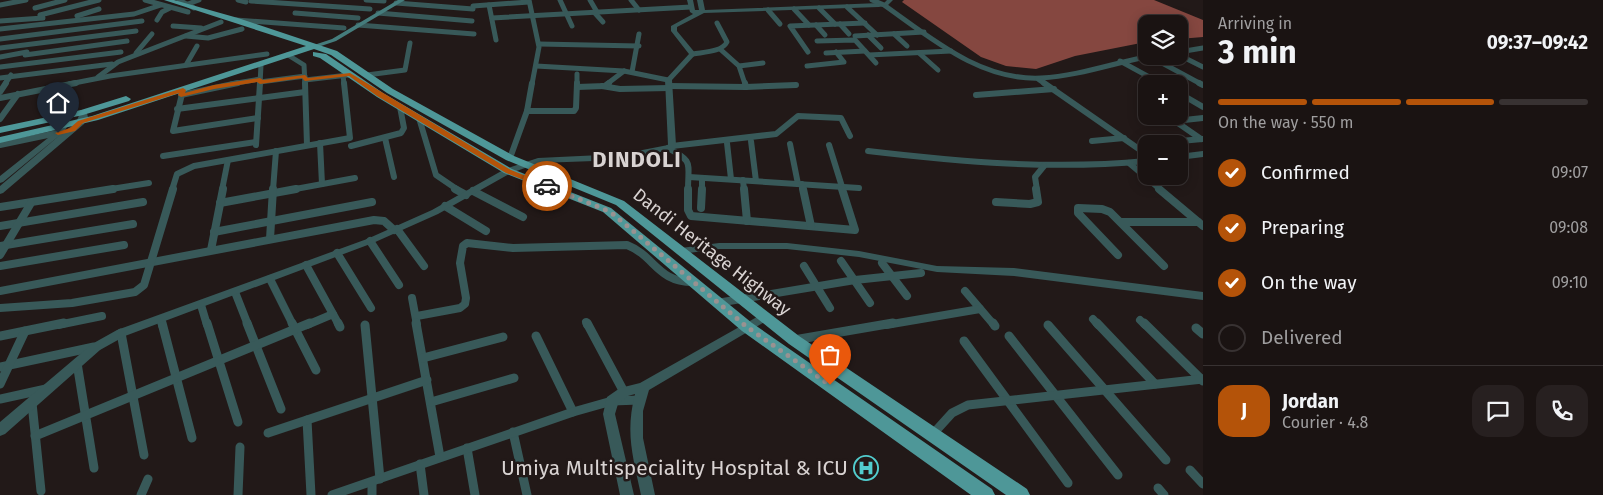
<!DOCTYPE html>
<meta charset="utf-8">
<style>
:root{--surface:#1a1312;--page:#272020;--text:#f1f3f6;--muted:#9f9e9f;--line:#383232;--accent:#b45309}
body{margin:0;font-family:"Fira Sans",sans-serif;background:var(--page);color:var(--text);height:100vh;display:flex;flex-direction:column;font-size:19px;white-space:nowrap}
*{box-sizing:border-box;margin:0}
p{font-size:16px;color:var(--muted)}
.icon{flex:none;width:28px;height:28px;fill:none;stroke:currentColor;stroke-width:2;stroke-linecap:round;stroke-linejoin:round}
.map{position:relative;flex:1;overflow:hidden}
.details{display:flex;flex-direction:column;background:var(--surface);width:400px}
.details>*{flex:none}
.buttons{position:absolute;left:1138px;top:15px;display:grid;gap:10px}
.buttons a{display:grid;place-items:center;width:50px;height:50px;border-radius:10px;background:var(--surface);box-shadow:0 2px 12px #0003,0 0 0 1px var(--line);font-size:25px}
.pin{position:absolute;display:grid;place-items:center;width:42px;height:42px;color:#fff;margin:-51px -21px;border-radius:50% 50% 50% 0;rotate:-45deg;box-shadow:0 0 5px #0007}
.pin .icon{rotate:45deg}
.courier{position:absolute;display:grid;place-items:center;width:50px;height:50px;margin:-25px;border:4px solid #b45309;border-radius:50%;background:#fff;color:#222;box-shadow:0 1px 6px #0007}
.headline em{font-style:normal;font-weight:700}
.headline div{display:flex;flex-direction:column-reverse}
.headline{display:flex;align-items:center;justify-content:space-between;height:85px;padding:0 15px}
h1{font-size:32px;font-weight:700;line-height:38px}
.bar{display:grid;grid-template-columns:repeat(4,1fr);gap:8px 5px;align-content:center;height:60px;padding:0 15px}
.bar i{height:6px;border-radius:4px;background:var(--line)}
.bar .current{background:var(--accent)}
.bar p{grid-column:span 4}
.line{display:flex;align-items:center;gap:12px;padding:0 15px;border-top:1px solid var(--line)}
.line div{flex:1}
.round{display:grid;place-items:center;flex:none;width:52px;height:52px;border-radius:15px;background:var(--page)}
ol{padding:0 15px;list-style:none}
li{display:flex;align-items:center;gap:15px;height:55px}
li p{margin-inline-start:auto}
li .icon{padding:5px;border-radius:50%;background:var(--accent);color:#fff;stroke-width:4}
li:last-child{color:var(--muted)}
li i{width:28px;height:28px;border:2px solid var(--line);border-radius:50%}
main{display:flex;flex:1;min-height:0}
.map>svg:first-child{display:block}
</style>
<main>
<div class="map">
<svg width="1203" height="495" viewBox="0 0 1203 495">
<rect width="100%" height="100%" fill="#221918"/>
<path fill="#854740" d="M904,0H1154L1203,20V37L1179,39V24H1146V42L1075,56L1036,69L1006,66L981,57L902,2Z"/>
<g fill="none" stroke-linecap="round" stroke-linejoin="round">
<g stroke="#385959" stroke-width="5">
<path d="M145,0L188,12"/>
<path d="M179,0L194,8"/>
<path d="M238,0L246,2"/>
<path d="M366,0L384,1"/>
<path d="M529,0L539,47L532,84"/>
<path d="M560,0L572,26"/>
<path d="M590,0L597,12"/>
<path d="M631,0L639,10"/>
<path d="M872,0L884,5C931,38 980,81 1041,78C1078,76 1114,63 1150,56"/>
<path d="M251,1L370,9"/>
<path d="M396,3L473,9"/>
<path d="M188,4L199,0"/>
<path d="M0,5L26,0"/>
<path d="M489,5L496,40"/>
<path d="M473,6L529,2"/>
<path d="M847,7L877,35"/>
<path d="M35,8L65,0"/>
<path d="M819,8L835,24"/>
<path d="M794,9L809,25"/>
<path d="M768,10L780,24"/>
<path d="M594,12L603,22"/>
<path d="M295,13L358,18"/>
<path d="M378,13L472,21"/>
<path d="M77,16L99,9"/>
<path d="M492,18L691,7"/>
<path d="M157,20L162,12L170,8"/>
<path d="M236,20L344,28"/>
<path d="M0,21L43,18L40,15L99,0"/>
<path d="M840,24L849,34"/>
<path d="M358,25L474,34"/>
<path d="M816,25L825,35"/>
<path d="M173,26L201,28"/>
<path d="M0,29L134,14L161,5"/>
<path d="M894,34L907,46"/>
<path d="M868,35L881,48"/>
<path d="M186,36L208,38L242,29"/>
<path d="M855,36L924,32"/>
<path d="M0,39L142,21"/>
<path d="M817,41L855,40L876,63"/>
<path d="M539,44L639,46"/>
<path d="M0,48L136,31"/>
<path d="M720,49L739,66L745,84"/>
<path d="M808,52L790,26L865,23"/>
<path d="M1179,52L1203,48"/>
<path d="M136,53L152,34"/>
<path d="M826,53L865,51"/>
<path d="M919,53L938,70"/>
<path d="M693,54C704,52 722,52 727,42L717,23"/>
<path d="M25,55L127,41"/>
<path d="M288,55L304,65L305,84"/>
<path d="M869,55L951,51"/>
<path d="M1179,55L1203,67"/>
<path d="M1149,56L1201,84"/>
<path d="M0,57L27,52"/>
<path d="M1120,61L1162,84"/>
<path d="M186,65L197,46"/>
<path d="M536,66L624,71L668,80"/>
<path d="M739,66L763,63"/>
<path d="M807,66L844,62L836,52"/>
<path d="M0,67L121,52"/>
<path d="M632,72L639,34"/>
<path d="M343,75L344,84"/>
<path d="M367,75L405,70L410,43"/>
<path d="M98,77L118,62L221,22"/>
<path d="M0,78L112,64"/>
<path d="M1038,79L1045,84"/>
<path d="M305,80L348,75"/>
<path d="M260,82L305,76"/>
<path d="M5,84L11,75"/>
<path d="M69,84L110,76L267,54"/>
<path d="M231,84L260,79"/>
<path d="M260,84L261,65"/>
<path d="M577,84V74"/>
<path d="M607,84L624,71"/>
</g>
<g stroke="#385959" stroke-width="6">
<path d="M305,83L307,145"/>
<path d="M745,83L746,87"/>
<path d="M1044,83L1146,154"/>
<path d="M1160,83L1162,84"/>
<path d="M1199,83L1203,85"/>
<path d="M602,86L620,89L669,88"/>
<path d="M669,86L746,87L796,85"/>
<path d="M577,87L605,86L609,83"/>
<path d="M183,90L173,131L258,118"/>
<path d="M0,92L6,83"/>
<path d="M1179,93L1203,107"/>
<path d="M181,95L238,83"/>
<path d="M976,95L1054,89"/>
<path d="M0,98L76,83"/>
<path d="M177,109L305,92"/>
<path d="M527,111H574L576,108L577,83"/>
<path d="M419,118L436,175L458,190"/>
<path d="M0,119L18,94"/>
<path d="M385,138L394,177"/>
<path d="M1201,139L1175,121L1203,118"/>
<path d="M751,141L756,181"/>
<path d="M1092,141L1124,138"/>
<path d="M320,143L322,184"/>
<path d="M727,143L731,179"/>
<path d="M790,144L798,184"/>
<path d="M1149,144L1202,139"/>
<path d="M0,145L62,132"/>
<path d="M256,145L260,83"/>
<path d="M829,145L843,190"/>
<path d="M351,146L401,133L404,128L400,107"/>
<path d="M672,146L776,134L798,116L841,118L850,136"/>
<path d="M668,148C694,162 688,162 688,190"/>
<path d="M868,151C961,162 1053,170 1146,161"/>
<path d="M163,156L256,142"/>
<path d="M1179,157L1203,154"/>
<path d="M510,158L527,111L532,83"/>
<path d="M1129,163L1161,190"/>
<path d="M689,177L859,188"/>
<path d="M743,180L744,190"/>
<path d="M802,184L803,190"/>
<path d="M105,190L149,183"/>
<path d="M172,190L177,174L194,166L350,138L344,83"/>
<path d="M222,190L228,160"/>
<path d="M273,190L276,151"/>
<path d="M290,190L355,178"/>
<path d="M702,190V178"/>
<path d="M1037,190L1035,177L1044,166"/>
</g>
<g stroke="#385959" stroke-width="8">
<path d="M455,189L466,195"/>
<path d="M688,189V210L691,216L855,230L842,189"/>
<path d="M744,189L747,221"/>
<path d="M803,189L811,226"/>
<path d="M1159,189L1203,226"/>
<path d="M473,191L523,217"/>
<path d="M996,202L1030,204L1038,202L1036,189"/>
<path d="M220,203L296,189"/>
<path d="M445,206L486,231"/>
<path d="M0,207L113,189"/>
<path d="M701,208L702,189"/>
<path d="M1121,222H1198"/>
<path d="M0,226L143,202"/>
<path d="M397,229L424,266"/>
<path d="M214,232L372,202"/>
<path d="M270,239L273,189"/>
<path d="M370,241L399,285"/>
<path d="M0,246L133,224"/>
<path d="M211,250L223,189"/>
<path d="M337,253L371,308"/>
<path d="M0,255L31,203"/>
<path d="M1118,255L1078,213V208L1102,209L1110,212L1164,266"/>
<path d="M841,261L870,303"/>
<path d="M882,263L907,296"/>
<path d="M306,265L339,325"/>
<path d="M0,266L124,245"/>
<path d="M804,266L830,308"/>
<path d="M270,279L293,325"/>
<path d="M0,291L374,220L384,221L394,230"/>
<path d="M965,291L994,325"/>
<path d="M235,292L248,325"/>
<path d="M412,298L417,325"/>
<path d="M717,303L855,280L921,273"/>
<path d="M201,305L207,325"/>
<path d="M0,308L72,303L135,292L144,285L173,189"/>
<path d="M417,316L460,308L465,304L466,298L460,263L463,246L467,243L513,248L627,245C655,256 657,282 693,282"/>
<path d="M161,319L162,325"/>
<path d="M1093,319L1098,325"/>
<path d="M1140,320L1145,325"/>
<path d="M586,322L587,325"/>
<path d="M58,325L102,316"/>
<path d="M307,325L333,314"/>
<path d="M886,325L980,309"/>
</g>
<g stroke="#385959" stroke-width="9">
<path d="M162,323L192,438"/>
<path d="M207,323L238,422"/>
<path d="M247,323L281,409"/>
<path d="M292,323L316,370"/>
<path d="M338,323L340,327"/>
<path d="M416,323L440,457"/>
<path d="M587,323L624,392"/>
<path d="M993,323L995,326"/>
<path d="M1097,323L1155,384"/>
<path d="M1144,323L1203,381"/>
<path d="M365,325L380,479"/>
<path d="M1048,325L1166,460"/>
<path d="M1196,328L1203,334"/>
<path d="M121,333L144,455"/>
<path d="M0,336L64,323"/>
<path d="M536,336L573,412"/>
<path d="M1009,336L1118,475"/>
<path d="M794,340L893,323"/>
<path d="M964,341L1068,483"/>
<path d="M423,358L503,337"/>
<path d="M77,363L94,468"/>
<path d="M0,367L94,347"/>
<path d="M0,384L25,331"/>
<path d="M0,399L46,389"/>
<path d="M431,402L514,378"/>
<path d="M32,403L41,491"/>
<path d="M307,420L311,495"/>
<path d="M513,432L527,495"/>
<path d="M268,433L427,380"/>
<path d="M932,435L952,413L968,405L1203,379"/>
<path d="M35,436L310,323"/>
<path d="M467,448L475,495"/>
<path d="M420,464L424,495"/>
<path d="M1190,470L1203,484"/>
<path d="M372,482V495"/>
<path d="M1158,488L1164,495"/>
<path d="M141,495L148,479"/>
<path d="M238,495L240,447"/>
<path d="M332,495L573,412L612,401L640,400"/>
</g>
<g fill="#385959" fill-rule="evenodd">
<path d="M687,0H693L695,10H699L697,0H703L705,10L879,3H884L887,0H893L888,5L879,7L704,13L677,27V31L696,54L672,80L676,145L674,149L622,160L539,163L511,173L438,214L373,243L125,336L100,350L5,434L0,436V422L92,344L117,330L367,239L432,210L505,169L538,158L622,154L668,145L665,80L689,54L671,31V26L693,14L690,12Z"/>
<path d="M80,110H86L88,117L84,124L3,193L0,194V186L60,135L3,182L0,183V176L58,130L63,114H69C72,121 67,127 64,132C74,124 78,123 80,110Z"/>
<path d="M719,243H787L859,251L937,266L1014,268L1203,292V300L1014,276L937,272L859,257L787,249H719L681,254L676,251L681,248Z"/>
<path d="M764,313L768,314L770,317L768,320L649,390L643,411V438L655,495H641C633,457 625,433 635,394L628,396L618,404L615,414L634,495H620L603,414L607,397L620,388L640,383Z"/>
</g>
<path fill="#457c7c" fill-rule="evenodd" d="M398,0H405L336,41L315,48L311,46L332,39Z"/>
<g fill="#4e9798" fill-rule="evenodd">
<path d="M164,0H174L238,18L337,51L393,89L514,156L624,201L799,336L1027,489L1030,495H1006L789,344L616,205L506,160L387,93L331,55L314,49L98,120L0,143V137L92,116L306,46Z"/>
<path d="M313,52L326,54L383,93L512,169L611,208L752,323L992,489L995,495H971L742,331L603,212L504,173L377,97L320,58L313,56Z"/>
<path d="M126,96L131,99L129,101L83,115L0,133V127L81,110Z"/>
</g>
</g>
<path fill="#b45309" d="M350,73L511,170L551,186L544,188L506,173L377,96L349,76L305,81L302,78L260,84L257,82L214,89L181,97L178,95L179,93L83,123L75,131L58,135L55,133L70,128L78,121L183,88L186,90L185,93L214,85L260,78L263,80L305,75L308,78Z"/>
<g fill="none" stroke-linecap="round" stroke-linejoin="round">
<path stroke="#999291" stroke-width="5" stroke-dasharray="0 9" d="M547,186L606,210L613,214L747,327L830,385"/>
</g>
<defs>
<symbol id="hospital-ring" viewBox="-11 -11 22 22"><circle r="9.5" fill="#221918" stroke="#52cdce" stroke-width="1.5"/><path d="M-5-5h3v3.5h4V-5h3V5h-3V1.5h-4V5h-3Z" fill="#52cdce"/></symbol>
</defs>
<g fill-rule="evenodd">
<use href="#hospital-ring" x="852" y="454" width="28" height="28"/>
</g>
<g text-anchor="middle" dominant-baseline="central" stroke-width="5" stroke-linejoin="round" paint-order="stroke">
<g font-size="18" fill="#d9d3d2" stroke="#221918">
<text transform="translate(712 252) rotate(38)">Dandi Heritage Highway</text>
</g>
<g font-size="21" fill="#d9d3d2" stroke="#221918" text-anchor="end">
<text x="848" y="468">Umiya Multispeciality Hospital &amp; ICU</text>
</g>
<g font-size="22" font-weight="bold" letter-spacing="1" fill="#d9d3d2" stroke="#221918">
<text x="637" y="159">DINDOLI</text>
</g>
</g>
</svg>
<div class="buttons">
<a><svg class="icon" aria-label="layers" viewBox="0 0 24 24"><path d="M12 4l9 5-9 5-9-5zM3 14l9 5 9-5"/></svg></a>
<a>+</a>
<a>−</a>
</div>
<div class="pin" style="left:830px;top:385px;background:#ea580c"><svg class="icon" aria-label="bag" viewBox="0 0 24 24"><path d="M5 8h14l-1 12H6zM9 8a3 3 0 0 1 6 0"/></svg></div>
<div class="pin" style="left:58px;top:133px;background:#1f2937"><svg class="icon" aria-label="home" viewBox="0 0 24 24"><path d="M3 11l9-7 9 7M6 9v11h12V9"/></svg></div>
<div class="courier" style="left:547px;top:186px"><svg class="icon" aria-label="car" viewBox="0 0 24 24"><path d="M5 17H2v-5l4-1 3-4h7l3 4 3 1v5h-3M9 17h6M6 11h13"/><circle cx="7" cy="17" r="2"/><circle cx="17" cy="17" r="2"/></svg></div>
</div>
<section class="details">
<div class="headline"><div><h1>3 min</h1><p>Arriving in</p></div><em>09:37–09:42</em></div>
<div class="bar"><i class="current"></i><i class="current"></i><i class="current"></i><i></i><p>On the way · 550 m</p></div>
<ol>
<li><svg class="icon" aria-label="check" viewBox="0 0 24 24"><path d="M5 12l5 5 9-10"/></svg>Confirmed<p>09:07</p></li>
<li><svg class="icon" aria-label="check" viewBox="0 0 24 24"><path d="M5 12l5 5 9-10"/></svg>Preparing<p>09:08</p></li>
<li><svg class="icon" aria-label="check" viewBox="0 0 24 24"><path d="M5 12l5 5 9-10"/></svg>On the way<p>09:10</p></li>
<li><i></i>Delivered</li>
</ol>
<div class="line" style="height:90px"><b class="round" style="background:var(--accent);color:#fff">J</b><div><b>Jordan</b><p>Courier · 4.8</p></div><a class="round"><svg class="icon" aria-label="chat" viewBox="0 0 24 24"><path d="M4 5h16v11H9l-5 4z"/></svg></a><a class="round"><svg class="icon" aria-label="phone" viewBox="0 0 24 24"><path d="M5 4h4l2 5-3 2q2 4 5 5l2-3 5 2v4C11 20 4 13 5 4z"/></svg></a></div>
</section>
</main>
